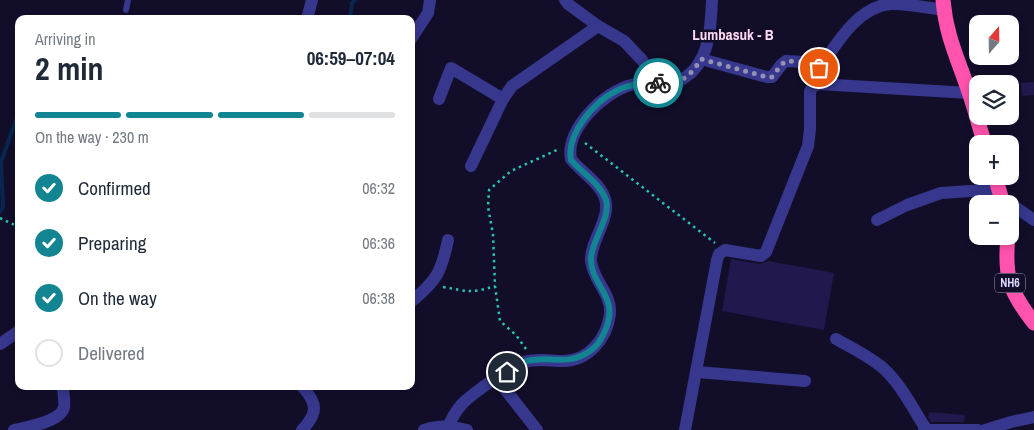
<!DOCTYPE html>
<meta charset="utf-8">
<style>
:root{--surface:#fff;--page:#f2f2f3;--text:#1f2937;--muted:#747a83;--line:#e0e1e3;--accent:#138491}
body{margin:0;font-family:"Archivo Narrow",sans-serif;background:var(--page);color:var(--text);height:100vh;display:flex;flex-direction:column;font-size:19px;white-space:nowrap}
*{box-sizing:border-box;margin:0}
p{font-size:16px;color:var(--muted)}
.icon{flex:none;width:28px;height:28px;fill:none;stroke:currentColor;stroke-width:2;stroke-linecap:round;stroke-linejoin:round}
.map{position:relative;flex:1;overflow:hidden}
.panel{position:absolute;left:15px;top:15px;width:400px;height:375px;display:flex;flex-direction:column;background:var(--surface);border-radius:10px;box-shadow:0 2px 8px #0003}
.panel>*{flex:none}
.needle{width:32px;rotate:20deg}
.tools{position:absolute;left:969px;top:15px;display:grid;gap:10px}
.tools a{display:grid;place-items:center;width:50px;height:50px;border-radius:10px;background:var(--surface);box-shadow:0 2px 8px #0003;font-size:25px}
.pin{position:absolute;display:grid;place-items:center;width:42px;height:42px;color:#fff;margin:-21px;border:2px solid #fff;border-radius:50%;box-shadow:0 1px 5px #0007}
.courier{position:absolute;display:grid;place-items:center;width:50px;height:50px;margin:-25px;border:4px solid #138491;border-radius:50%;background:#fff;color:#222;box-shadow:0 1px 6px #0007}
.summary em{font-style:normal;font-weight:800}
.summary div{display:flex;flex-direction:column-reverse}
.summary{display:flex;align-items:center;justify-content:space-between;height:85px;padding:0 20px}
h1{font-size:32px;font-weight:800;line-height:38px}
.bar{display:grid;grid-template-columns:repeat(4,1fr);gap:8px 5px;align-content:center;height:60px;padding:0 20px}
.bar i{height:6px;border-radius:4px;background:var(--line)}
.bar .selected{background:var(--accent)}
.bar p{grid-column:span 4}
ol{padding:0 20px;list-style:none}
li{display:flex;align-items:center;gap:15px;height:55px}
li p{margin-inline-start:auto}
li .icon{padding:5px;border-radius:50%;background:var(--accent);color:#fff;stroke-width:4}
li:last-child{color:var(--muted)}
li i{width:28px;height:28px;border:2px solid var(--line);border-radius:50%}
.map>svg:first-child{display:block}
</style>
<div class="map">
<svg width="1034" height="430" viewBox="0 0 1034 430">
<rect width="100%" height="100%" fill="#120e2a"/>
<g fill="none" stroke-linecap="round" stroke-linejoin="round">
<g stroke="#08264f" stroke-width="4">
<path d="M350,19L352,3L355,0"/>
<path d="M0,212L3,207L1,162L16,120H19"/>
</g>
</g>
<g fill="#21194d">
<path d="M1034,82V95L1022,96L1021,83Z"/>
<path d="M731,259L760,264L768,261L834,273L824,330L722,311Z"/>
<path d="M929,412L965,415L964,422H931L928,417Z"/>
</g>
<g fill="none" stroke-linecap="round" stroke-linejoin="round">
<g stroke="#26c4b3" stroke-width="2.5" stroke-dasharray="2.5 4" stroke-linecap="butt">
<path d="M585,143L715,243"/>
<path d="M0,218L19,227"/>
<path d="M443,287C467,291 471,294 495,286"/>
<path d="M526,349L516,335L500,321L495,286L493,234L488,207L489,190L511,171L559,149"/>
</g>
<path stroke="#36378d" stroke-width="6" d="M126,10L128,0"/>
<g stroke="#36378d" stroke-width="12">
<path d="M565,0L568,4L598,26L624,41L642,60L656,83"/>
<path d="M307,19L312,0"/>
<path d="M411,39L428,13L430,0"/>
<path d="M701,59L767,77H772L782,64L786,61L823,63"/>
<path d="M818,84L817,74L819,69C836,45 857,7 890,4C907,3 927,8 944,10"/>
<path d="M439,99L451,68L503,99"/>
<path d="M471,166L503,99L512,86L598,26"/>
<path d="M1001,197L1034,220"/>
<path d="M877,220L907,205L941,193L999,189"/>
<path d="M411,302C437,280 441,273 448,240"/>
<path d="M836,339C852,348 869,356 883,368C901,384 913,409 926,429"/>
<path d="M0,344L19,331"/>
<path d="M697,372L805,381"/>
<path d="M497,379L537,430"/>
<path d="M302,386C318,404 318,413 302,430"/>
<path d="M14,430C27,427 61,422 64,407C65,400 63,393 63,386"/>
<path d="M424,430C440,425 451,426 467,430"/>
<path d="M447,430C450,421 456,411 462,404C473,393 511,366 525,362C537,358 551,361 563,361C589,361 607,338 610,314C612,294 593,281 591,261C590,238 616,215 602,192C595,179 580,171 571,159C565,129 604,92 631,85C639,83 649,83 658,83C662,83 668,85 673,84C679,83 687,76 692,72C710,55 711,23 712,0"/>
<path d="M685,430L717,260L719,254L725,250L761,256L766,252L808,146L810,129V91L813,87L818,84L969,93"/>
<path d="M924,430H978"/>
<path d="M985,430L1011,422L1034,417"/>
</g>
<g stroke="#ff53ae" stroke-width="15">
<path d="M943,0C946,36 958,59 969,92C975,109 979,127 985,144"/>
<path d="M995,176L1003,204"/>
<path d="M1008,236C1004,276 1009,291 1034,323"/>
</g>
</g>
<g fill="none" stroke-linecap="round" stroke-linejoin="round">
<path stroke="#9491b4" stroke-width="5" stroke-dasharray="0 9" d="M658,83C680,85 690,77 701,59L767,77H772L782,64L786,61L823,63L819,68"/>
<path stroke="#138491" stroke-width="6" d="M507,372C514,368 520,363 527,361C551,355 567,367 590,351C596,347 601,340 604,333C622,296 590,287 591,258C592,240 611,217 606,200C600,183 582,173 571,160C566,134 594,102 616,91C629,84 644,83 658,83"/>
</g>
<g text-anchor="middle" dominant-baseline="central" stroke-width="5" stroke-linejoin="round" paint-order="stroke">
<rect fill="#120e2a" stroke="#9e9bbf" stroke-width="1" x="995" y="273.5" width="30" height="19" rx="4"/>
<g font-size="12" font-weight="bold" fill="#dad8ff">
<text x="1010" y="283">NH6</text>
</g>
<g font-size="15" font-weight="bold" fill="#ffdaf3" stroke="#120e2a">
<text x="733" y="34">Lumbasuk - B</text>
</g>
</g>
</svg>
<div class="tools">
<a><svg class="needle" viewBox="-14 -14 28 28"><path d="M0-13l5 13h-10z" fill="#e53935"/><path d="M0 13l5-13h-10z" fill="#747a83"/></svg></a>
<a><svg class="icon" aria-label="layers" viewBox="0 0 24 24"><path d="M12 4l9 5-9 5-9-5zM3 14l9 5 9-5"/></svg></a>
<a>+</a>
<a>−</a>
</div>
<div class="pin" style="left:819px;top:68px;background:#ea580c"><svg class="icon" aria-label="bag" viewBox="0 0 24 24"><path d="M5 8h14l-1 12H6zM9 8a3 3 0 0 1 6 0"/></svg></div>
<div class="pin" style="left:507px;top:372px;background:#1f2937"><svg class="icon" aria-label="home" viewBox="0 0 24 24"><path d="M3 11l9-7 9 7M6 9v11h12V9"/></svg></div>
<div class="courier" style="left:658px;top:83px"><svg class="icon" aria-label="bike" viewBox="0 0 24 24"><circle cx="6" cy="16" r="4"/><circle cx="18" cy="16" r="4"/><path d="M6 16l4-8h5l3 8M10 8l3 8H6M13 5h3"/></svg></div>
<section class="panel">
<div class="summary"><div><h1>2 min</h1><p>Arriving in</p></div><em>06:59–07:04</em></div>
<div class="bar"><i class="selected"></i><i class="selected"></i><i class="selected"></i><i></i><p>On the way · 230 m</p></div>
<ol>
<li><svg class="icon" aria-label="check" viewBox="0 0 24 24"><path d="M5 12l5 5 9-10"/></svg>Confirmed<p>06:32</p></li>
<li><svg class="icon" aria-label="check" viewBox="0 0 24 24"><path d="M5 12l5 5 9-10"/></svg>Preparing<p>06:36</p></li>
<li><svg class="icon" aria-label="check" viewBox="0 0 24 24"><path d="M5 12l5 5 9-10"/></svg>On the way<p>06:38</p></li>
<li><i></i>Delivered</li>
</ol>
</section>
</div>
